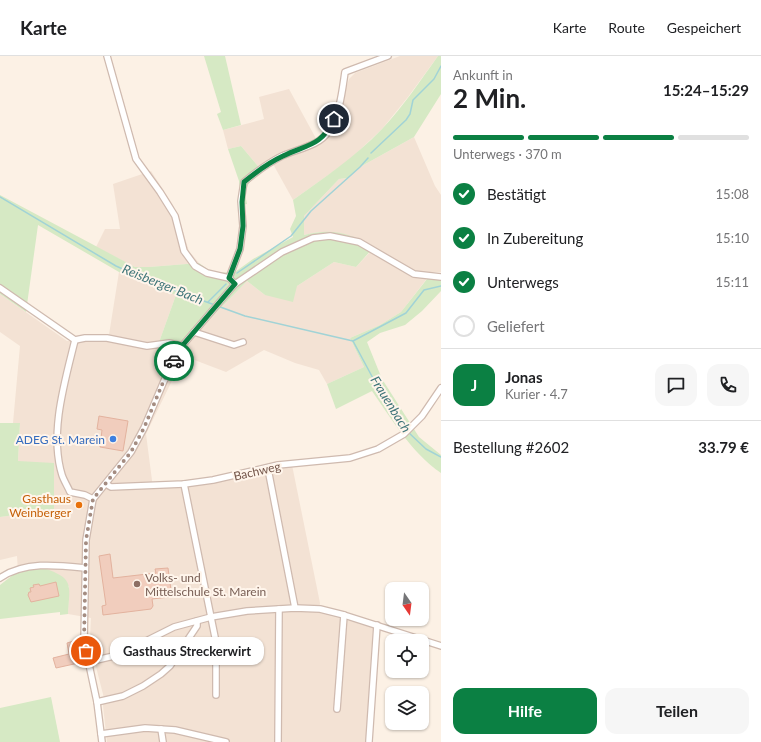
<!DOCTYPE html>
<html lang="de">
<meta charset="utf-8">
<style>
:root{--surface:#fff;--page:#f6f6f6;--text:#202124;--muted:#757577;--line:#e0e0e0;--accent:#0b8043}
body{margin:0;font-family:Lato,sans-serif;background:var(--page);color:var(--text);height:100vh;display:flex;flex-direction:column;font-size:15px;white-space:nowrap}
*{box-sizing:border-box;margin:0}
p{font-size:13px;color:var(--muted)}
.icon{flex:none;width:22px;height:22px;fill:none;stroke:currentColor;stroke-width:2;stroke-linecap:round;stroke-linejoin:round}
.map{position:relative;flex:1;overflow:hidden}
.drawer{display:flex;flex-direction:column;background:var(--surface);width:320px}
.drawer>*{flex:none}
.needle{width:26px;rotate:166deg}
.fabs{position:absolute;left:385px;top:526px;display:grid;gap:8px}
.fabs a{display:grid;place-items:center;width:44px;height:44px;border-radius:8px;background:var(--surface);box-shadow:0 1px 3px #0004;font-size:20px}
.pin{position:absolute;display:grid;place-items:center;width:34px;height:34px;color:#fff;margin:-17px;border:2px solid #fff;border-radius:50%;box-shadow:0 1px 4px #0007}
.courier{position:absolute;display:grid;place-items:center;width:40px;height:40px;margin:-20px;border:3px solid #0b8043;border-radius:50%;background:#fff;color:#222;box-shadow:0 1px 5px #0007}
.bubble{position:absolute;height:28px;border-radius:12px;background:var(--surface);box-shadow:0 1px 3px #0004;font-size:13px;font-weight:700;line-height:28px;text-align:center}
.overview em{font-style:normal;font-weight:700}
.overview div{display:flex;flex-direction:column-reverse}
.overview{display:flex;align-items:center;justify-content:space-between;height:68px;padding:0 12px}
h1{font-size:26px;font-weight:700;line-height:30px}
.bar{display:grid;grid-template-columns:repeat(4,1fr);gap:6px 4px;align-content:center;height:48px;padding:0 12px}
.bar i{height:5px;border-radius:3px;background:var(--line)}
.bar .active{background:var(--accent)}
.bar p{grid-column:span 4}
.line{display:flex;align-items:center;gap:10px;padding:0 12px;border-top:1px solid var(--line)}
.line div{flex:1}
.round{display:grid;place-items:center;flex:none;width:42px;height:42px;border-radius:12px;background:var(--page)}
ol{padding:0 12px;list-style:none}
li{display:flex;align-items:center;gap:12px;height:44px}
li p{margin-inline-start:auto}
li .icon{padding:4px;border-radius:50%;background:var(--accent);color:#fff;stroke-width:4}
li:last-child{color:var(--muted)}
li i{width:22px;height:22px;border:2px solid var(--line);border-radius:50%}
.cta{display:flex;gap:8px;margin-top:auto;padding:8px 12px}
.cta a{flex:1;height:46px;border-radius:12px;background:var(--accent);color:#fff;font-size:16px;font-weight:700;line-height:46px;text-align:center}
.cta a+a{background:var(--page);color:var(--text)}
header{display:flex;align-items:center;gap:24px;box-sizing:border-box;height:56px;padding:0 20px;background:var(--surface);border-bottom:1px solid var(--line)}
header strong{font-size:19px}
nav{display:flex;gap:22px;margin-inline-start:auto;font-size:14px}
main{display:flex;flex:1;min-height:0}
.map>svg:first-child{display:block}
</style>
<header>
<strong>Karte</strong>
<nav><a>Karte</a><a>Route</a><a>Gespeichert</a></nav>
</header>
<main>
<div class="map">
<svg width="441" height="686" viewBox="0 0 441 686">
<rect width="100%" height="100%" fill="#fcf1e5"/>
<g fill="#f3e2d4">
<path d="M400,0H438L408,41L382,73L348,105L293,144L273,108L262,115L241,90L228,93L223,74L264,63L259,41L289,33L319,88L332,77L349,23L355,17Z"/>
<path d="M414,81L435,130L441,139V216H432L401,256L380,269L350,282L364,311L327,328L319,314L295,307L264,294L226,316L184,300L146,378L153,432L188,431L215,426L279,410L292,409L320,547L319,557L373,571L366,686H107L103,650L104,642L94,603L90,581L91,562L68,558L69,530L18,515L17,500L0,504V461L54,454L18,405L20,367H13L20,290L0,276V238L67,285H108L119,216L176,239L158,289L175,299L247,225L265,239L297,230L334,206L356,211L375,191L359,182L318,176L304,179V160L339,123L348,122L360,111Z"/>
<path d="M151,115L173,149L180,166L189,195L199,207L149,211H135L96,191L105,173H120L113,128Z"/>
</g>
<g fill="#d6e9c4">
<path d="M204,0H225L241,69L223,74L217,58L221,56Z"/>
<path d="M438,0H441V38L414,81L360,111L348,122L339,123L304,160V179C333,172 349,177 374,191L356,211L334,206L297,230L293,246L265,239L247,225L175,299L158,289L176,239L119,216L38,169L26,256L0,238V139L135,211H149L199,207L213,217L235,216L253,203L293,181L290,173L296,160L293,144C324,122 355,101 382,73C403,51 420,25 438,0Z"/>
<path d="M241,90L262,115C249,126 243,130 247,148L241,149L239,125L228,93Z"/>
<path d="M441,218V235L422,255L405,269L380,277L367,286L382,323L419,381L441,399V417C411,396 393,365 372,335L336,353L327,328L364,311L350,282L380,269L401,256L427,223Z"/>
<path d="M0,367H20L18,405L54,407V454L0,461Z"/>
<path d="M43,512C74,522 70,528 68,558L60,559V556L0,563V529L18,515Z"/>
<path d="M51,641L60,686H0V652Z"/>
</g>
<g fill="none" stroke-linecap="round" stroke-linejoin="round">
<g stroke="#a1d3d6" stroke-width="1.5">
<path d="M371,97L406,64L410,58L413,44L434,23L441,10"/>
<path d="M0,141L116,210L149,225L245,260L327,279L353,285L406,257L424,234L441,230"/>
<path d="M237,217L291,180L311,155L360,111L368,102"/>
<path d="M208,246L226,228"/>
<path d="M353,285L382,339L405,373"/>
<path d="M408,376L426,393L441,401"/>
</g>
</g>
<g fill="#f1cdbd" stroke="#e3b29e">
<path d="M99,360L128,365L123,395L100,391L102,374L97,373Z"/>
<path d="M110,498L113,522L156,517L155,513L168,512L171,534H169L170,541L152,543L153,550L151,553L103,559L102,550L106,549L99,500Z"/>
<path d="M56,526L59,540L31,546L28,539L29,536H31L30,532L34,531L33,529L39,528L40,530Z"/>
<path d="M77,584L83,606L56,612L53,602L69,598L67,587Z"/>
</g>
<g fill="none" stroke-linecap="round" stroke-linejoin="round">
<defs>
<g id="minor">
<path d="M107,0L136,103L160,136L175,160L184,195L195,210L207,217L229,222L235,228"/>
<path d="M229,222L240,193L243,170L241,145L244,126C256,116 268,107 282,100C297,93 319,90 328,76C340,58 342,36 345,16L388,0"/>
<path d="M0,232L75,284L85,282H107L147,290L169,287L182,290"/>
<path d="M194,276L234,289L243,286"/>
<path d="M75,284C65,325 49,377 62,419C64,425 68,431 70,436L85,439L93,443"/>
<path d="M268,413L295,552"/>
<path d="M106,428L111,431L184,428L213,424L278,409L350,402L378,393L404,378L422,360L441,332"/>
<path d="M184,428L216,586V639"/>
<path d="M0,522C25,505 57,509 85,512"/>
<path d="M88,606L118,599L174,571L211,561L247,555L295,552L320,553L344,559L441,590"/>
<path d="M97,646L123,640L143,630L161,618L170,610L197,570V565"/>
<path d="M337,653L344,559"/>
<path d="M161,673L163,686"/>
<path d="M101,678L145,672L175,674L226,686"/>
<path d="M369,685L377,569"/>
<path d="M102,686L97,646L84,585L86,484L93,443L131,396L144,372L164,325L182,290L235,228L282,196L313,182L330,180L359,186L414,218L441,221"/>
<path d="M278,686L279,553"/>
</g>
</defs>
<use href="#minor" stroke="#cfbaaf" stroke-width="8"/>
<use href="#minor" stroke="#fff" stroke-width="5.5"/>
</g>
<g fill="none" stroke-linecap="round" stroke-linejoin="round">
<path stroke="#a48c81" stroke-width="4" stroke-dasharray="0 7.2" d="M86,595L84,585L86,484L93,443L131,396L144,372L164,324L174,305"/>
<path stroke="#0b8043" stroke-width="5" d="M174,305L182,290L235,228L229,222L240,193L243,170L242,146L244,126C256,116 268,107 283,100C307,88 321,91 334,63"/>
</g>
<circle fill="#3f7fe0" stroke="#fff5eb" stroke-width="1.5" cx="113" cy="383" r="4"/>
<circle fill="#e8710a" stroke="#fff5eb" stroke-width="1.5" cx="79" cy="449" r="4"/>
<circle fill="#8d6e63" stroke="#fff5eb" stroke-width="1.5" cx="137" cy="528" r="4"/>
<g text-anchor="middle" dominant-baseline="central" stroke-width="4" stroke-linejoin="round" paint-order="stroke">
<g font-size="12" fill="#366cbe" stroke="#fff5eb" text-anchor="end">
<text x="105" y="383">ADEG St. Marein</text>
</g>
<g font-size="12" fill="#74564b" stroke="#fff5eb">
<text transform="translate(257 415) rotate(-13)">Bachweg</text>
</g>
<g font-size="12" fill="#c56008" stroke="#fff5eb" text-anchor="end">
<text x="71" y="442">Gasthaus<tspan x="71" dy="14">Weinberger</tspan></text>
</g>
<g font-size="12" fill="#785e54" stroke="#fff5eb" text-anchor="start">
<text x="145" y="521">Volks- und<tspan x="145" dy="14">Mittelschule St. Marein</tspan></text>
</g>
<g font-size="13" font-style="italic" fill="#3f7579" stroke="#fff5eb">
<text transform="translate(163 228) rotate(22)">Reisberger Bach</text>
<text transform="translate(391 348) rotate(58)">Frauenbach</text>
</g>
</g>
</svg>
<div class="fabs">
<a><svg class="needle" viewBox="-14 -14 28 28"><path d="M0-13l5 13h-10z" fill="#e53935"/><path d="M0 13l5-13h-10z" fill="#757577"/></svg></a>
<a><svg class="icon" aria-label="locate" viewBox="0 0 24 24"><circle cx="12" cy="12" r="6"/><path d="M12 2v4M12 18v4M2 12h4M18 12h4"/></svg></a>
<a><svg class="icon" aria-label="layers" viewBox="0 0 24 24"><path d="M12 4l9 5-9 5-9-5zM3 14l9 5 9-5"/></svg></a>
</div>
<div class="pin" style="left:86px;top:595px;background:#ea580c"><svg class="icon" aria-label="bag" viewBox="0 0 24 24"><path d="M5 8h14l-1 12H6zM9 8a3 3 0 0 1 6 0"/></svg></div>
<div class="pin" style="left:334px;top:63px;background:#1f2937"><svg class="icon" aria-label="home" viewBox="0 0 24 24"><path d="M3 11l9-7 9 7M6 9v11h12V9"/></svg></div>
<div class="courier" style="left:174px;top:305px"><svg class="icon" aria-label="car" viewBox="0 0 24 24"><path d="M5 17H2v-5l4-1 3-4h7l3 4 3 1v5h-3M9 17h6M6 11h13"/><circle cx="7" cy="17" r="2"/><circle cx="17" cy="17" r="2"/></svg></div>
<div class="bubble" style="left:110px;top:581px;width:154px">Gasthaus Streckerwirt</div>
</div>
<section class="drawer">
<div class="overview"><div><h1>2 Min.</h1><p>Ankunft in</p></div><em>15:24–15:29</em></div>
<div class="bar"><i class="active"></i><i class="active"></i><i class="active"></i><i></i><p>Unterwegs · 370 m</p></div>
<ol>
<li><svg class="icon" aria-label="check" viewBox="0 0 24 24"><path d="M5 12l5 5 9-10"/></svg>Bestätigt<p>15:08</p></li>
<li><svg class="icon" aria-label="check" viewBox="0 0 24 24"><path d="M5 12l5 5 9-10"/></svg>In Zubereitung<p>15:10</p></li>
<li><svg class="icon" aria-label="check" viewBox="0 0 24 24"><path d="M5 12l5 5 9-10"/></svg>Unterwegs<p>15:11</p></li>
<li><i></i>Geliefert</li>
</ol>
<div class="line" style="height:72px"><b class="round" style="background:var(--accent);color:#fff">J</b><div><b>Jonas</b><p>Kurier · 4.7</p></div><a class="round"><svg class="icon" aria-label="chat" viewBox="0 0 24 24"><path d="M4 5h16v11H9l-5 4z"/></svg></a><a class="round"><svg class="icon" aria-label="phone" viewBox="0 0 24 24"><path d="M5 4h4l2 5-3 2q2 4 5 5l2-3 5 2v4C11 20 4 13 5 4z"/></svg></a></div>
<div class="line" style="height:52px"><div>Bestellung #2602</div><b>33.79 €</b></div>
<div class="cta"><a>Hilfe</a><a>Teilen</a></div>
</section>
</main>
